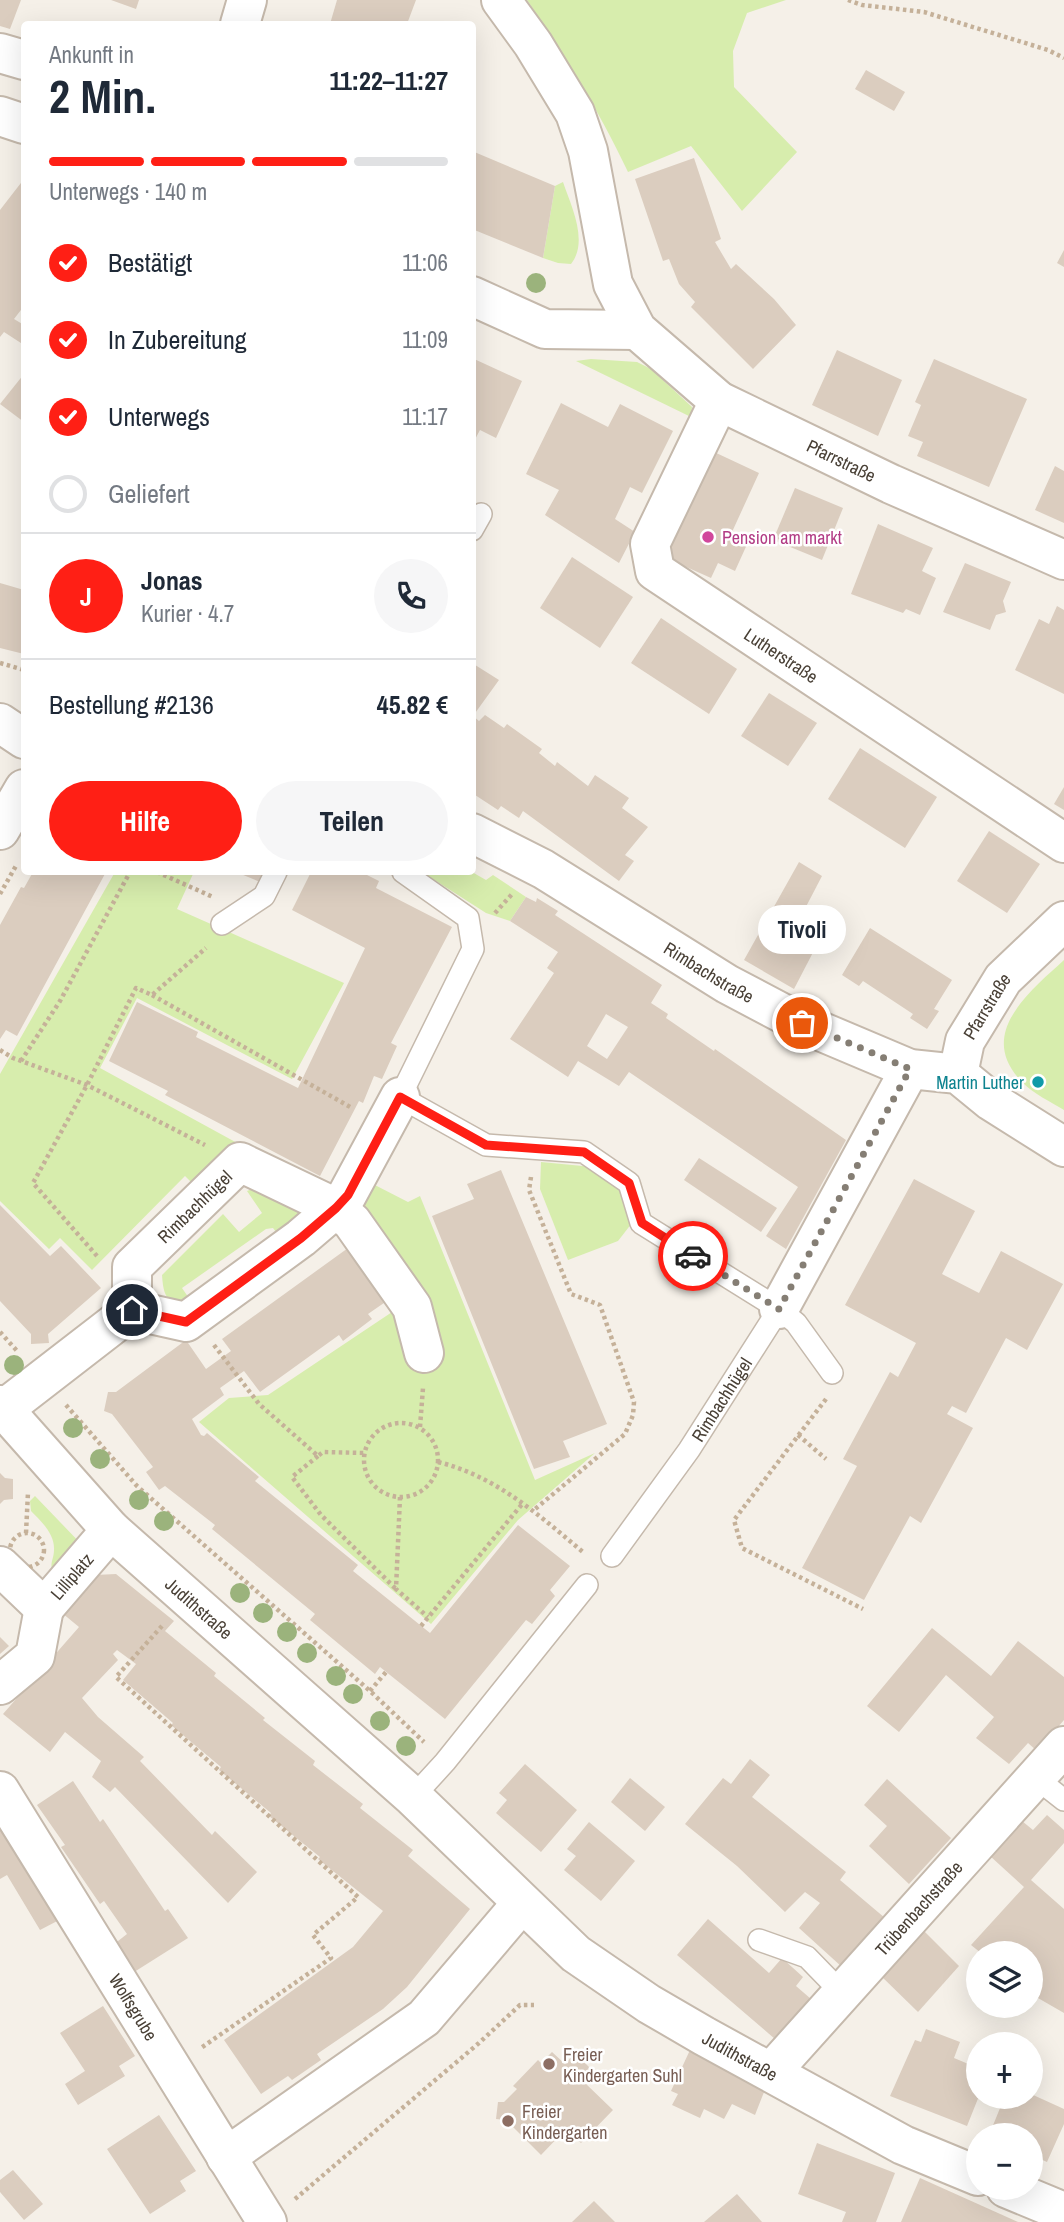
<!DOCTYPE html>
<html lang="de">
<meta charset="utf-8">
<style>
:root{--surface:#fff;--page:#f6f6f7;--text:#1f2937;--muted:#747a83;--line:#e0e1e3;--accent:#ff1f15}
body{margin:0;font-family:"Archivo Narrow",sans-serif;background:var(--page);color:var(--text);height:100vh;display:flex;flex-direction:column;font-size:26px;white-space:nowrap}
*{box-sizing:border-box;margin:0}
p{font-size:23px;color:var(--muted)}
.icon{flex:none;width:38px;height:38px;fill:none;stroke:currentColor;stroke-width:2;stroke-linecap:round;stroke-linejoin:round}
.map{position:relative;flex:1;overflow:hidden}
.side{position:absolute;left:21px;top:21px;width:455px;height:854px;display:flex;flex-direction:column;background:var(--surface);border-radius:7px;box-shadow:0 7px 28px #0002}
.side>*{flex:none}
.fabs{position:absolute;left:966px;top:1941px;display:grid;gap:14px}
.fabs a{display:grid;place-items:center;width:77px;height:77px;border-radius:50%;background:var(--surface);box-shadow:0 7px 28px #0002;font-size:35px}
.pin{position:absolute;display:grid;place-items:center;width:60px;height:60px;color:#fff;margin:-30px;border:4px solid #fff;border-radius:50%;box-shadow:0 2px 7px #0007}
.courier{position:absolute;display:grid;place-items:center;width:70px;height:70px;margin:-35px;border:5px solid #ff1f15;border-radius:50%;background:#fff;color:#222;box-shadow:0 2px 9px #0007}
.bubble{position:absolute;height:49px;border-radius:24px;background:var(--surface);box-shadow:0 7px 28px #0002;font-size:23px;font-weight:800;line-height:49px;text-align:center}
.head em{font-style:normal;font-weight:800}
.head div{display:flex;flex-direction:column-reverse}
.head{display:flex;align-items:center;justify-content:space-between;height:119px;padding:0 28px}
h1{font-size:46px;font-weight:800;line-height:52px}
.bar{display:grid;grid-template-columns:repeat(4,1fr);gap:10px 7px;align-content:center;height:84px;padding:0 28px}
.bar i{height:9px;border-radius:5px;background:var(--line)}
.bar .current{background:var(--accent)}
.bar p{grid-column:span 4}
.line{display:flex;align-items:center;gap:18px;padding:0 28px;border-top:2px solid var(--line)}
.line div{flex:1}
.round{display:grid;place-items:center;flex:none;width:74px;height:74px;border-radius:37px;background:var(--page)}
ol{padding:0 28px;list-style:none}
li{display:flex;align-items:center;gap:21px;height:77px}
li p{margin-inline-start:auto}
li .icon{padding:7px;border-radius:50%;background:var(--accent);color:#fff;stroke-width:4}
li:last-child{color:var(--muted)}
li i{width:38px;height:38px;border:4px solid var(--line);border-radius:50%}
.primary-button{display:flex;gap:14px;margin-top:auto;padding:14px 28px}
.primary-button a{flex:1;height:80px;border-radius:42px;background:var(--accent);color:#fff;font-size:28px;font-weight:800;line-height:80px;text-align:center}
.primary-button a+a{background:var(--page);color:var(--text)}
.map>svg:first-child{display:block}
</style>
<div class="map">
<svg width="1064" height="2222" viewBox="0 0 1064 2222">
<rect width="100%" height="100%" fill="#f5f0e8"/>
<g fill="#d7edad">
<path d="M527,0H786L747,13L733,51L734,87L797,152L742,211L691,146L628,172C598,109 566,57 527,0Z"/>
<path d="M563,182C571,206 589,241 571,264L558,263L543,258L555,186Z"/>
<path d="M591,359L637,362L651,369L692,407L691,417L576,361Z"/>
<path d="M115,872H188L193,874L177,909L344,983L292,1079L137,998L100,1068L239,1144L201,1192L185,1176L92,1270L60,1238L49,1249L0,1201V1074Z"/>
<path d="M422,872H472L486,880L493,875L526,897L510,921L486,913Z"/>
<path d="M1064,960V1110C1051,1102 1034,1094 1023,1083C975,1035 1028,993 1064,960Z"/>
<path d="M541,1162L593,1167L621,1187L632,1223L618,1241L568,1260L540,1189Z"/>
<path d="M369,1182L408,1202L420,1196L535,1480L595,1453L518,1520L431,1624L199,1422L229,1398L268,1395L416,1296L354,1205Z"/>
<path d="M257,1187L297,1207L301,1222L286,1245L273,1228L266,1229L182,1288L195,1307C169,1300 164,1304 162,1275L223,1214L239,1232L262,1213L247,1191Z"/>
<path d="M35,1496L85,1548L53,1572C49,1564 54,1559 54,1550C55,1534 41,1521 31,1511L30,1501Z"/>
</g>
<g fill="#dbcdbf" fill-rule="evenodd">
<path d="M0,0H21L10,29L0,26Z"/>
<path d="M111,0H139L136,9Z"/>
<path d="M337,0H416L407,24H330Z"/>
<path d="M866,70L905,92L894,111L855,89Z"/>
<path d="M472,151L555,186L543,258L472,229Z"/>
<path d="M694,158L721,239L715,242L731,269L736,264L774,299L796,325L753,369L691,307L695,302L679,284L669,259L663,261L635,179Z"/>
<path d="M24,179V306L14,319L24,325V345L4,332L0,337V210Z"/>
<path d="M1064,250V267L1057,263Z"/>
<path d="M837,350L902,380L878,436L812,405Z"/>
<path d="M472,358L522,381L496,438L480,430L472,445Z"/>
<path d="M934,359L1027,399L989,487L917,456L923,442L908,436L921,405L915,402Z"/>
<path d="M24,374V422L0,404Z"/>
<path d="M561,403L608,427L620,404L673,431L642,493L630,487L615,519L635,532L619,563L545,515L559,490L526,474Z"/>
<path d="M712,451L759,473L732,532L749,540L735,571L718,563L711,578L664,557Z"/>
<path d="M1055,466L1064,471V523L1035,510Z"/>
<path d="M795,488L843,508L822,560L773,540Z"/>
<path d="M878,524L933,548L922,571L936,578L920,615L906,609L903,613L851,594Z"/>
<path d="M572,557L633,597L600,648L540,608Z"/>
<path d="M965,563L1011,582L1003,601L1006,612L996,615L990,630L943,612Z"/>
<path d="M0,583L24,590V654L0,648Z"/>
<path d="M1057,606L1064,610V694L1015,670L1039,619L1049,624Z"/>
<path d="M661,618L737,669L709,714L631,663Z"/>
<path d="M472,663L499,680L473,716L479,721L485,715L504,728L507,724L542,749L539,753L555,766L557,762L588,786L595,775L629,798L622,808L648,827L625,855L634,861L619,881L523,811L519,818L501,806L498,810L472,793Z"/>
<path d="M769,693L817,723L788,766L741,736Z"/>
<path d="M860,748L937,797L905,848L828,799Z"/>
<path d="M1064,787V810L1054,804Z"/>
<path d="M989,831L1040,864L1007,913L957,881Z"/>
<path d="M799,862L822,876L798,922L821,937L794,989L744,960Z"/>
<path d="M33,872H106L17,1036L6,1030L0,1039V925L21,887L24,888Z"/>
<path d="M236,872H264L260,882Z"/>
<path d="M311,872H361L379,881L376,888L452,927L391,1043L397,1046L382,1079L374,1076L363,1103L359,1101L320,1176L165,1095L168,1091L109,1061L137,1002L198,1032L196,1037L298,1088L365,948L292,910Z"/>
<path d="M526,897L536,902L537,898L558,911L555,915L662,985L651,1003L668,1014L666,1018L714,1051L715,1049L846,1140L786,1249L766,1236L798,1187L629,1072L619,1086L578,1061L568,1077L510,1039L554,973L547,968L558,952L510,921ZM606,1014L628,1027L607,1059L587,1046Z"/>
<path d="M870,928L952,980L934,1009L939,1011L927,1029L910,1018L913,1014L863,981L859,986L842,975Z"/>
<path d="M699,1158L777,1208L761,1232L684,1180Z"/>
<path d="M501,1170L607,1424L563,1441L570,1457L534,1469L432,1216L474,1199L467,1184Z"/>
<path d="M914,1179L975,1211L942,1274L979,1293L1001,1251L1063,1284L1027,1350L1006,1338L966,1413L952,1406L947,1414L973,1428L921,1523L910,1516L864,1600L802,1568L857,1466L843,1459L890,1372L898,1377L916,1343L845,1305Z"/>
<path d="M0,1205L50,1256L61,1246L101,1288L48,1334L49,1343L31,1344V1334L0,1301Z"/>
<path d="M355,1243L394,1296L368,1314L372,1319L343,1341L339,1335L260,1392L244,1371L220,1388L224,1395L192,1419L201,1435L204,1436L207,1433L259,1477L255,1481L358,1565L353,1571L430,1633L518,1525L570,1566L550,1590L555,1596L532,1624L526,1620L445,1719L380,1667L375,1674L310,1620L315,1614L212,1529L215,1525L165,1486L159,1490L146,1472L153,1467L112,1414L104,1411L108,1392H116L186,1340L206,1369L231,1351L222,1339Z"/>
<path d="M0,1473L5,1478L13,1479V1499L4,1500L0,1504Z"/>
<path d="M116,1574L174,1621L165,1631L216,1673L214,1676L265,1718L263,1720L315,1761L313,1765L363,1804L360,1808L413,1850L408,1856L470,1909L407,1987L383,2009L317,2054L321,2060L292,2080L288,2076L261,2094L224,2040L353,1947L383,1911L318,1859L320,1857L269,1816L271,1813L219,1770L221,1767L171,1725L173,1723L123,1680L136,1664L117,1650L113,1654L118,1660L82,1698L98,1717L144,1757L140,1761L212,1835L215,1831L257,1872L228,1903L115,1787L110,1792L92,1777L101,1761L65,1732L50,1752L3,1714L79,1627L62,1613L95,1575Z"/>
<path d="M932,1628L991,1676L1018,1641L1064,1677V1720L1037,1751L1028,1743L1009,1764L976,1738L994,1717L946,1675L899,1732L867,1706Z"/>
<path d="M0,1637L9,1646L0,1654Z"/>
<path d="M750,1759L770,1775L752,1797L846,1872L840,1880L885,1918L842,1967L799,1928L820,1903L805,1892L785,1912L737,1866L685,1824L723,1778L731,1784Z"/>
<path d="M525,1764L577,1810L541,1852L496,1813L507,1800L499,1793Z"/>
<path d="M630,1778L665,1807L645,1831L611,1802Z"/>
<path d="M887,1779L951,1838L909,1884L869,1846L887,1826L864,1805Z"/>
<path d="M73,1781L100,1822L103,1819L165,1911L168,1909L188,1938L131,1974L113,1945L127,1934L104,1901L100,1904L61,1847L65,1845L37,1805Z"/>
<path d="M1047,1815L1064,1830V1843L1031,1880L1064,1909V2013L1031,1994V1953H981L971,1945L1024,1887L990,1856L1022,1821L1033,1830Z"/>
<path d="M0,1817L63,1918L40,1930L7,1875L0,1879Z"/>
<path d="M589,1822L635,1861L601,1901L564,1870L576,1856L567,1849Z"/>
<path d="M708,1919L769,1973L782,1958L803,1977L796,1986L811,1999L775,2039L677,1955Z"/>
<path d="M921,1928L959,1966L918,2012L878,1973Z"/>
<path d="M103,2006L135,2056L119,2066L125,2076L78,2105L65,2084L85,2071L60,2033Z"/>
<path d="M926,2029L960,2042L954,2058L978,2068L979,2096L967,2126L890,2096L915,2040L921,2042Z"/>
<path d="M690,2050L766,2087L755,2115L732,2104L724,2119L704,2109L700,2118L672,2105L678,2094L671,2091Z"/>
<path d="M552,2052L565,2064L575,2053L595,2073L585,2083L613,2110L581,2143L566,2129L541,2155L506,2120L496,2119L498,2102H504L517,2089L513,2086L538,2060L541,2063Z"/>
<path d="M1031,2094L1064,2109V2124L1047,2162L1031,2155V2135H989L1005,2096H1031Z"/>
<path d="M159,2115L196,2171L180,2181L186,2191L150,2214L107,2149Z"/>
<path d="M817,2143L895,2173L876,2222H842L846,2212L798,2194Z"/>
<path d="M13,2170L43,2204L24,2220L0,2192V2180Z"/>
<path d="M920,2178L1018,2222H901Z"/>
<path d="M737,2194L762,2222H704Z"/>
<path d="M594,2201L615,2222H572Z"/>
</g>
<g fill="none" stroke-linecap="round" stroke-linejoin="round">
<defs>
<g id="service">
<path d="M472,530L481,514"/>
<path d="M403,872L468,918L473,949L400,1097L486,1145L584,1152L629,1183L641,1223L779,1309L796,1323L832,1373"/>
<path d="M222,924L264,896L276,872"/>
<path id="s1" d="M612,1556L689,1450L779,1309"/>
<path d="M1036,1778L1064,1800"/>
<path d="M413,1797L445,1762L587,1585"/>
<path d="M759,1940L807,1957L843,1994"/>
</g>
<g id="minor">
<path id="s2" d="M501,0L533,44L575,113L588,151L613,284L637,330L719,401L891,484L1064,560"/>
<path d="M240,24L247,0"/>
<path d="M0,53L24,60"/>
<path d="M0,116L24,124"/>
<path d="M472,296L545,329L637,330"/>
<path id="s3" d="M719,401L650,544L655,571L1064,843"/>
<path d="M0,723L24,739"/>
<path d="M0,830L24,789"/>
<path id="s4" d="M472,833L543,869L727,984L801,1023L910,1069L958,1074L991,1101L1064,1147"/>
<path id="s5" d="M958,1074L965,1041L1003,979L1064,921"/>
<path d="M779,1309L910,1069"/>
<path id="s6" d="M132,1310V1267L240,1162L336,1208L352,1222L412,1307L424,1353"/>
<path id="s7" d="M0,1405L111,1530L413,1797L576,1954L649,2004L704,2036L903,2145L978,2176"/>
<path d="M4,1409L132,1310L186,1322L301,1238L336,1208L347,1195L400,1097"/>
<path id="s8" d="M0,1566L44,1608L111,1530"/>
<path d="M0,1685L35,1656L44,1608"/>
<path id="s9" d="M0,1791L267,2222"/>
<path id="s10" d="M772,2071L1064,1746"/>
<path d="M226,2157L424,2018L522,1903"/>
<path d="M1006,2188L1064,2212"/>
</g>
</defs>
<use href="#service" stroke="#c5b9ac" stroke-width="24"/>
<use href="#minor" stroke="#c5b9ac" stroke-width="42"/>
<g stroke="#c5b199" stroke-width="4.5" stroke-dasharray="3.5 3.5" stroke-linecap="butt">
<path d="M848,0L862,5L924,12L1048,50L1064,58"/>
<path d="M0,663L24,670"/>
<path d="M157,872L213,897"/>
<path d="M0,894L17,864"/>
<path d="M495,913L513,893"/>
<path d="M152,995L352,1108"/>
<path d="M0,1050L13,1058L87,1085L205,1145"/>
<path d="M21,1061L60,1001L130,872"/>
<path d="M531,1177L529,1190L571,1294L600,1305L634,1402L633,1415L625,1434L534,1510"/>
<path d="M97,1256L33,1183L87,1085L136,988L152,995L206,948"/>
<path d="M0,1332L18,1352"/>
<path d="M214,1345L259,1404L318,1456L323,1452L365,1453"/>
<path d="M826,1399L734,1520L742,1548L863,1609"/>
<path d="M66,1405L137,1486L370,1691L424,1742"/>
<circle cx="401" cy="1460" r="37"/>
<path d="M420,1427L423,1388"/>
<path d="M798,1435L826,1459"/>
<path d="M318,1456L292,1477L321,1515L396,1589"/>
<path d="M438,1462C496,1476 540,1516 584,1553"/>
<path d="M400,1497L396,1589L428,1617"/>
<path d="M26,1533L28,1492"/>
<circle cx="27" cy="1550" r="17"/>
<path d="M162,1626L116,1677L358,1897L313,1935L331,1958L201,2048"/>
<path d="M421,1626L523,1503"/>
<path d="M370,1691L386,1672"/>
<path d="M295,2199L479,2043L520,2005H534"/>
</g>
<use href="#service" stroke="#fff" stroke-width="21"/>
<use href="#minor" stroke="#fff" stroke-width="38"/>
</g>
<g fill="#9bb37c">
<circle cx="536" cy="283" r="10"/>
<circle cx="14" cy="1365" r="10"/>
<circle cx="73" cy="1428" r="10"/>
<circle cx="100" cy="1459" r="10"/>
<circle cx="139" cy="1500" r="10"/>
<circle cx="164" cy="1521" r="10"/>
<circle cx="240" cy="1593" r="10"/>
<circle cx="263" cy="1613" r="10"/>
<circle cx="287" cy="1632" r="10"/>
<circle cx="307" cy="1653" r="10"/>
<circle cx="336" cy="1676" r="10"/>
<circle cx="353" cy="1694" r="10"/>
<circle cx="380" cy="1721" r="10"/>
<circle cx="406" cy="1746" r="10"/>
</g>
<g fill="none" stroke-linecap="round" stroke-linejoin="round">
<path stroke="#857e74" stroke-width="7" stroke-dasharray="0 12.6" d="M693,1256L779,1309L910,1069L802,1023"/>
<path stroke="#ff1f15" stroke-width="9" d="M132,1310L186,1322L301,1238L336,1208L348,1195L400,1097L486,1145L584,1152L629,1183L642,1223L693,1256"/>
</g>
<circle fill="#d1479c" stroke="#fff" stroke-width="2.5" cx="708" cy="537" r="7"/>
<circle fill="#0f9aa8" stroke="#fff" stroke-width="2.5" cx="1038" cy="1082" r="7"/>
<g fill="#8d6e63" stroke="#fff" stroke-width="2.5">
<circle cx="549" cy="2064" r="7"/>
<circle cx="508" cy="2121" r="7"/>
</g>
<g text-anchor="middle" dominant-baseline="central" stroke-width="5" stroke-linejoin="round" paint-order="stroke">
<g font-size="18" fill="#494036" stroke="#fff">
<text stroke="none"><textPath href="#s2" startOffset="607">Pfarrstraße</textPath></text>
<text stroke="none"><textPath href="#s3" startOffset="338">Lutherstraße</textPath></text>
<text stroke="none"><textPath href="#s4" startOffset="275">Rimbachstraße</textPath></text>
<text stroke="none"><textPath href="#s5" startOffset="75">Pfarrstraße</textPath></text>
<text stroke="none"><textPath href="#s6" startOffset="130">Rimbachhügel</textPath></text>
<text stroke="none"><textPath href="#s1" startOffset="191">Rimbachhügel</textPath></text>
<text stroke="none"><textPath href="#s8" startOffset="103">Lilliplatz</textPath></text>
<text stroke="none"><textPath href="#s7" startOffset="285">Judithstraße</textPath></text>
<text stroke="none"><textPath href="#s10" startOffset="219">Trübenbachstraße</textPath></text>
<text stroke="none"><textPath href="#s9" startOffset="254">Wolfsgrube</textPath></text>
<text stroke="none"><textPath href="#s7" startOffset="990">Judithstraße</textPath></text>
</g>
<g font-size="18" fill="#b23c85" stroke="#fff" text-anchor="start">
<text x="722" y="537">Pension am markt</text>
</g>
<g font-size="18" fill="#0d838f" stroke="#fff" text-anchor="end">
<text x="1024" y="1082">Martin Luther</text>
</g>
<g font-size="18" fill="#785e54" stroke="#fff" text-anchor="start">
<text x="563" y="2054">Freier<tspan x="563" dy="21">Kindergarten Suhl</tspan></text>
<text x="522" y="2111">Freier<tspan x="522" dy="21">Kindergarten</tspan></text>
</g>
</g>
</svg>
<div class="fabs">
<a><svg class="icon" aria-label="layers" viewBox="0 0 24 24"><path d="M12 4l9 5-9 5-9-5zM3 14l9 5 9-5"/></svg></a>
<a>+</a>
<a>−</a>
</div>
<div class="pin" style="left:802px;top:1023px;background:#ea580c"><svg class="icon" aria-label="bag" viewBox="0 0 24 24"><path d="M5 8h14l-1 12H6zM9 8a3 3 0 0 1 6 0"/></svg></div>
<div class="pin" style="left:132px;top:1310px;background:#1f2937"><svg class="icon" aria-label="home" viewBox="0 0 24 24"><path d="M3 11l9-7 9 7M6 9v11h12V9"/></svg></div>
<div class="courier" style="left:693px;top:1256px"><svg class="icon" aria-label="car" viewBox="0 0 24 24"><path d="M5 17H2v-5l4-1 3-4h7l3 4 3 1v5h-3M9 17h6M6 11h13"/><circle cx="7" cy="17" r="2"/><circle cx="17" cy="17" r="2"/></svg></div>
<div class="bubble" style="left:758px;top:905px;width:88px">Tivoli</div>
<section class="side">
<div class="head"><div><h1>2 Min.</h1><p>Ankunft in</p></div><em>11:22–11:27</em></div>
<div class="bar"><i class="current"></i><i class="current"></i><i class="current"></i><i></i><p>Unterwegs · 140 m</p></div>
<ol>
<li><svg class="icon" aria-label="check" viewBox="0 0 24 24"><path d="M5 12l5 5 9-10"/></svg>Bestätigt<p>11:06</p></li>
<li><svg class="icon" aria-label="check" viewBox="0 0 24 24"><path d="M5 12l5 5 9-10"/></svg>In Zubereitung<p>11:09</p></li>
<li><svg class="icon" aria-label="check" viewBox="0 0 24 24"><path d="M5 12l5 5 9-10"/></svg>Unterwegs<p>11:17</p></li>
<li><i></i>Geliefert</li>
</ol>
<div class="line" style="height:126px"><b class="round" style="background:var(--accent);color:#fff">J</b><div><b>Jonas</b><p>Kurier · 4.7</p></div><a class="round"><svg class="icon" aria-label="phone" viewBox="0 0 24 24"><path d="M5 4h4l2 5-3 2q2 4 5 5l2-3 5 2v4C11 20 4 13 5 4z"/></svg></a></div>
<div class="line" style="height:91px"><div>Bestellung #2136</div><b>45.82 €</b></div>
<div class="primary-button"><a>Hilfe</a><a>Teilen</a></div>
</section>
</div>
